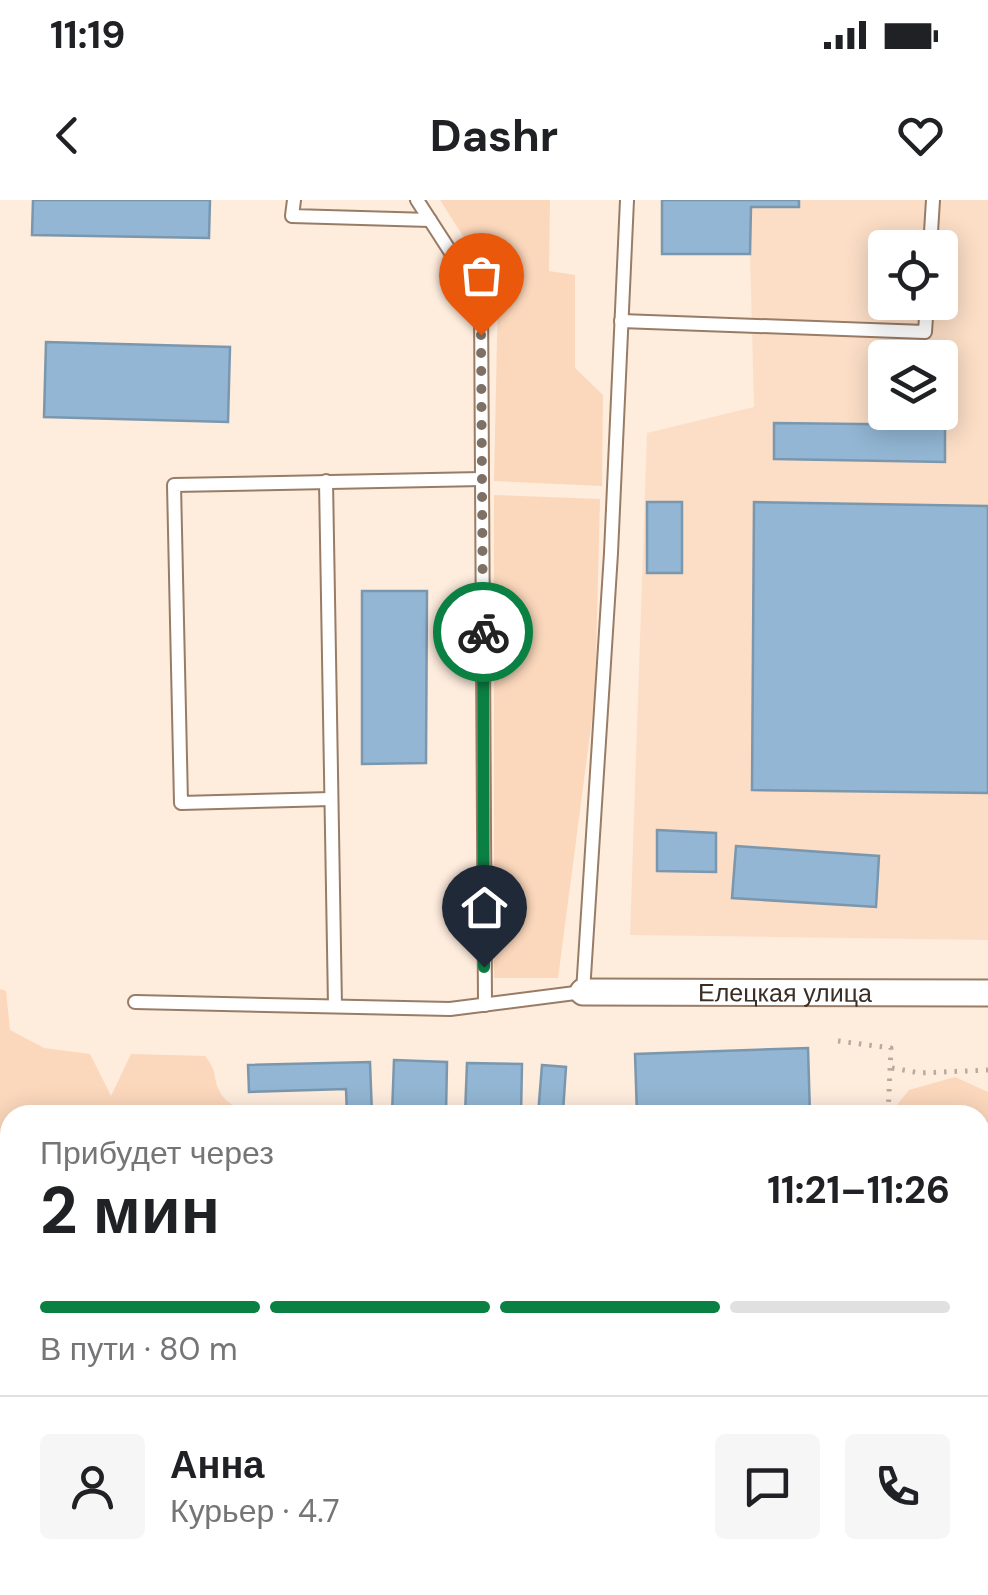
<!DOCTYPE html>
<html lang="ru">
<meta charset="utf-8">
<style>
:root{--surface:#fff;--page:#f6f6f6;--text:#202124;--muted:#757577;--line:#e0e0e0;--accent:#0b8043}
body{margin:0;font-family:"DM Sans",sans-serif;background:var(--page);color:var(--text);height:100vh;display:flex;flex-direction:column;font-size:38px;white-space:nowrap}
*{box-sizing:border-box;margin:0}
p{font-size:32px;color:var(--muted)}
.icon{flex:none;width:55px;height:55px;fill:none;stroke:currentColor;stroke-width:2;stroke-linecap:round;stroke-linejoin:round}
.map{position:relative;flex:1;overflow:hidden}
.details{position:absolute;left:0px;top:905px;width:990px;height:490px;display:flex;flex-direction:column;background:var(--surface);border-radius:30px 30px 0 0;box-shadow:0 5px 25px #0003}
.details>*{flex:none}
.tools{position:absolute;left:868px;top:30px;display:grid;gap:20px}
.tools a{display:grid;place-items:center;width:90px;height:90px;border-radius:10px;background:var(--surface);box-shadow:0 5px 25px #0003;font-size:50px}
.pin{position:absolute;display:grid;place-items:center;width:85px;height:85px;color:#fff;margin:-102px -42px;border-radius:50% 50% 50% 0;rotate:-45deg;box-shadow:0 0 10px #0007}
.pin .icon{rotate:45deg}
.courier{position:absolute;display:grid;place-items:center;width:100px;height:100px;margin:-50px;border:8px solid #0b8043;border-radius:50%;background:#fff;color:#222;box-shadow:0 2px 12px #0007}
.headline em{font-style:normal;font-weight:700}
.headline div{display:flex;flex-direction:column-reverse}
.headline{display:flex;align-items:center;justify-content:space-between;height:170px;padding:0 40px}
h1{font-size:65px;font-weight:700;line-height:75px}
.bar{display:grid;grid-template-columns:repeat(4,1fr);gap:15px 10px;align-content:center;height:120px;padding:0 40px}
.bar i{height:12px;border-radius:8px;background:var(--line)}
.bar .on{background:var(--accent)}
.bar p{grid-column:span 4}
.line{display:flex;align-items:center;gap:25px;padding:0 40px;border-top:2px solid var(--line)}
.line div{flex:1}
.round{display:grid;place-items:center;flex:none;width:105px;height:105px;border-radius:10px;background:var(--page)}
.status{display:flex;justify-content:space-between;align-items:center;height:70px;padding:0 50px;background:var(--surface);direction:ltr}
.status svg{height:28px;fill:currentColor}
header{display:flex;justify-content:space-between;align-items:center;height:130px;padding:0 40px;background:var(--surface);font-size:45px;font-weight:700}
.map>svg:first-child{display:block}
</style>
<div class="status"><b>11:19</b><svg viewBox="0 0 49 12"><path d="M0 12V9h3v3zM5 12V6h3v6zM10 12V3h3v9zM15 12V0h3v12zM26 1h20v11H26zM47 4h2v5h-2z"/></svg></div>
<header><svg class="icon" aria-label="back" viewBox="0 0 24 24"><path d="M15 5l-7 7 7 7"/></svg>Dashr<svg class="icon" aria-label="heart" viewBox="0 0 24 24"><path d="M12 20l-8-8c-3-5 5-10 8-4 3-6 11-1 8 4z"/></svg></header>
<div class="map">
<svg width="988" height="1395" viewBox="0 0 988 1395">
<rect width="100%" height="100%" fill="#feecdd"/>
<path fill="#fcdec6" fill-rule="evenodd" d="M662,0H988V740L630,735L647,233L754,207L750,55L662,54ZM885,48H940V102H885ZM885,158H940V212H885Z"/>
<g fill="#fbd8bc">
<path d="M440,0H550L549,71L575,75V168L603,195L602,286L494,281L498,91Z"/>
<path d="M494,295L600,299L595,496L558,778H494Z"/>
<path d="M0,789L6,791L10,830L44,848L90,854L111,896L131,854L205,856C219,873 212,878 220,892C229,910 253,911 270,915H10V1221L0,1234Z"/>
<path d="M955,877L988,892V1395H192L183,1389L156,1385H980V915H889L909,890Z"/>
<path d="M0,1331L10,1339V1385H153L148,1395H0Z"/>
</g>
<g fill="#92b6d3" stroke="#7a97ae" stroke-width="2.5">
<path d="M33,0H210L209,38L32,35Z"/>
<path d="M662,0H799V7H751L750,54H662Z"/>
<path d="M46,142L230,147L228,222L44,217Z"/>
<path d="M774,223L945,225V262L774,259Z"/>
<rect x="647" y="302" width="35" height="71"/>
<path d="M754,302L988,306V593L752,590Z"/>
<path d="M362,391H427L426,563L362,564Z"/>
<path d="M657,630L716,633V672L657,671Z"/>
<path d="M736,646L879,656L876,707L732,698Z"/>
<path d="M808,848L810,915H637L635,854Z"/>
<path d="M394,860L447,862L446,915H392Z"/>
<path d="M370,862L372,915H347L346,889L249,892L248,865Z"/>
<path d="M467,863L522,864L521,915H465Z"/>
<path d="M542,865L566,867L563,912L580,915H538Z"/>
</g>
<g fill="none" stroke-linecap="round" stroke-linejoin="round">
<defs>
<g id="lane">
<path d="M294,0L292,16L430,20"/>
<path d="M417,0L481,99L485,805"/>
<path d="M930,48L933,0"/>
<path d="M621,121L925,132L927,102"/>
<path d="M326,281L335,806"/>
<path d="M331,599L181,603L174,285L482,279"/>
<path d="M135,802L450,809L583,792L611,353L627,0"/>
</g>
<g id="street">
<path id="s1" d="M583,792L988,793"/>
</g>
</defs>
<use href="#lane" stroke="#987c66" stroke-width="16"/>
<use href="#street" stroke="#987c66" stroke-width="29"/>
<g stroke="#baaa9d" stroke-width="5" stroke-dasharray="2.5 8" stroke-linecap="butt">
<path d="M838,841L891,848L888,915"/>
<path d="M892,868L920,873L988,870"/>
<path d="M980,1083L988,1076"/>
<path d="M980,1142L988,1143"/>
<path d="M0,1334L10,1333"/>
<path d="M10,1385L26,1395"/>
<path d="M160,1385V1395"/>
<path d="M169,1385L174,1395"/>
<path d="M816,1385L827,1395"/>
<path d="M827,1385L829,1395"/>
<path d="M587,1395V1385"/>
<path d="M689,1395L698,1385"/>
</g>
<use href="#lane" stroke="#fff" stroke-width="12"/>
<use href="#street" stroke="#fff" stroke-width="25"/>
</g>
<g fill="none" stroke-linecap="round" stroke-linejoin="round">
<path stroke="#7e7065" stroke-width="10" stroke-dasharray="0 18" d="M481,135L483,432"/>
<path stroke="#0b8043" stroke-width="12" d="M483,432L484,767"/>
</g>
<g text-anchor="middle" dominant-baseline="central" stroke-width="9" stroke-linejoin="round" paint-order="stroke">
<g font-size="25" fill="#392d24" stroke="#fdfdfd">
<text stroke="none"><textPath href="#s1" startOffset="202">Елецкая улица</textPath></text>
</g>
</g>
</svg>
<div class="tools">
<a><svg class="icon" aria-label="locate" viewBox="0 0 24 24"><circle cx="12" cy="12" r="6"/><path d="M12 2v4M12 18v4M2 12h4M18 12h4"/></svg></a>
<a><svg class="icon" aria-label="layers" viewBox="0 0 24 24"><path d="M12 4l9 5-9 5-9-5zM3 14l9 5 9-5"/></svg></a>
</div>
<div class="pin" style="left:481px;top:135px;background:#ea580c"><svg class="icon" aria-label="bag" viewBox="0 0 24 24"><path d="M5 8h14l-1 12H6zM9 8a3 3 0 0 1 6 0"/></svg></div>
<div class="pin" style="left:484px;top:767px;background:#1f2937"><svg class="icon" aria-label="home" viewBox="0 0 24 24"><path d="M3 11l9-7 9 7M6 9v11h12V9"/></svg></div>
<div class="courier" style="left:483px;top:432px"><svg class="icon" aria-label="bike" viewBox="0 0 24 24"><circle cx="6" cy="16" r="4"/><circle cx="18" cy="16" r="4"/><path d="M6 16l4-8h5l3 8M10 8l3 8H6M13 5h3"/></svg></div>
<section class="details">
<div class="headline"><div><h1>2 мин</h1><p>Прибудет через</p></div><em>11:21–11:26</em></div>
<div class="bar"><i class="on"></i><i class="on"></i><i class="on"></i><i></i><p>В пути · 80 m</p></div>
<div class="line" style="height:180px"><a class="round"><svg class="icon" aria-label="person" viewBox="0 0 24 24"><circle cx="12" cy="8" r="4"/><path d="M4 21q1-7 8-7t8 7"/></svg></a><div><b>Анна</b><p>Курьер · 4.7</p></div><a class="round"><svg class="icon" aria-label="chat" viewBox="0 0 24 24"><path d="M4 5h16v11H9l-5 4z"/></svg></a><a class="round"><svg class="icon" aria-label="phone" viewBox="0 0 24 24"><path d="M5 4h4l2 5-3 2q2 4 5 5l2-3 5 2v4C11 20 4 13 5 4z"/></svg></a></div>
</section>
</div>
